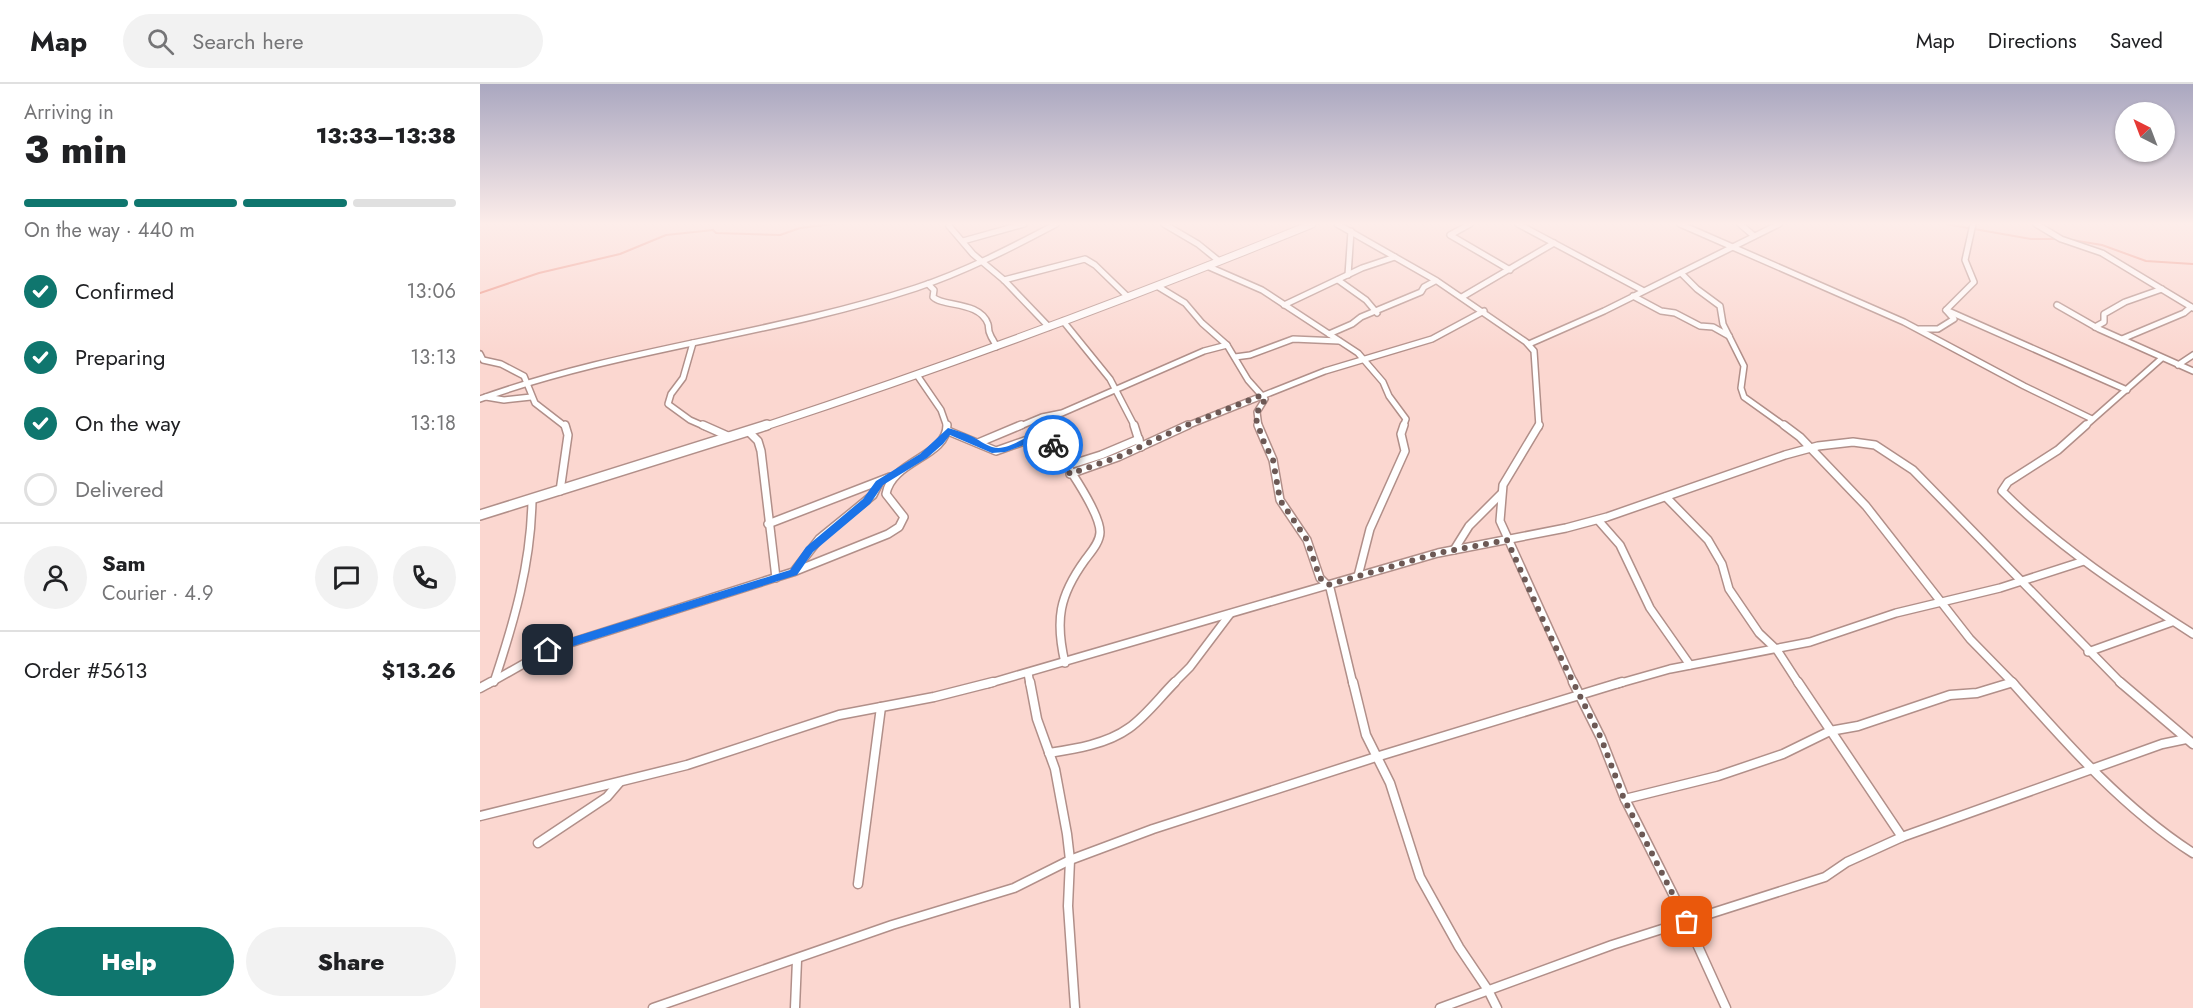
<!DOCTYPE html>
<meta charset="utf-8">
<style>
:root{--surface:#fff;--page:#f2f2f2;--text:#202124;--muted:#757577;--line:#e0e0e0;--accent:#0f766e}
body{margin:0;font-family:Jost,sans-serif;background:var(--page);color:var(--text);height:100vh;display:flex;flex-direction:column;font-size:22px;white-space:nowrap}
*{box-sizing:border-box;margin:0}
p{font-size:20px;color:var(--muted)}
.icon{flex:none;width:33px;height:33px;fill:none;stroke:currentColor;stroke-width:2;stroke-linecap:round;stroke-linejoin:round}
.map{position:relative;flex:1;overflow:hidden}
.panel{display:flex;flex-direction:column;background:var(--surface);width:480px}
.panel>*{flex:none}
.needle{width:39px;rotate:318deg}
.tools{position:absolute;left:1635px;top:18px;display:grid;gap:12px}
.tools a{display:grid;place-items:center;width:60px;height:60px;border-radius:50%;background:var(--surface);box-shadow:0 2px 4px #0004;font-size:30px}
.pin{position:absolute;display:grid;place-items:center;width:51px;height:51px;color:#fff;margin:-26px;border-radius:12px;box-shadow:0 3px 9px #0006}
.courier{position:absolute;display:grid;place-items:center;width:60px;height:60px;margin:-30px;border:4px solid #1a73e8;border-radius:50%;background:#fff;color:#222;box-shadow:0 2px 8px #0007}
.headline em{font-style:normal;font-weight:800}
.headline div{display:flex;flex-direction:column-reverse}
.headline{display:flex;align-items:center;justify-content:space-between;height:102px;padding:0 24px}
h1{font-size:39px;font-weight:800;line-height:45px}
.bar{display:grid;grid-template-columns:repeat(4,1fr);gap:9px 6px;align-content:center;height:72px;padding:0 24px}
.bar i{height:8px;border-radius:4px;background:var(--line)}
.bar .selected{background:var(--accent)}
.bar p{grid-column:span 4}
.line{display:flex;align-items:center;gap:15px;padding:0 24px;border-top:2px solid var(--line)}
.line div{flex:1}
.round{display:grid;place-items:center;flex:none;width:63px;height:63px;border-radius:32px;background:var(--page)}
ol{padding:0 24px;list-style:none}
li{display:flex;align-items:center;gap:18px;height:66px}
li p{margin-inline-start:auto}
li .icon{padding:6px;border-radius:50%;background:var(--accent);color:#fff;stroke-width:4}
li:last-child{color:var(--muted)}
li i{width:33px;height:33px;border:3px solid var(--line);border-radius:50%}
.button{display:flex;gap:12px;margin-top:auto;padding:12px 24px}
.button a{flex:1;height:69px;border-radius:36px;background:var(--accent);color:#fff;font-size:24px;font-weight:800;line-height:69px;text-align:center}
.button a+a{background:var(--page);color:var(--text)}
header{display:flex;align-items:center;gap:36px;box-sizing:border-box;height:84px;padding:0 30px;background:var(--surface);border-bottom:2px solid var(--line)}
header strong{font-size:28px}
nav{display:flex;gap:33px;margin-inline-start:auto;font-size:21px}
.search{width:420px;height:54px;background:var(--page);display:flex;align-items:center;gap:15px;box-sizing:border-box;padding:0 21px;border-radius:33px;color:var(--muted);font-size:22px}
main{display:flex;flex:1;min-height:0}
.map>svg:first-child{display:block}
</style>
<header>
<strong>Map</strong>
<div class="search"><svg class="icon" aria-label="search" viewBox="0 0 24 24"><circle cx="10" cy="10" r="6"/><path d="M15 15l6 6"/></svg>Search here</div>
<nav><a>Map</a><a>Directions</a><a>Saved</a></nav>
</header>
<main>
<section class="panel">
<div class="headline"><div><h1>3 min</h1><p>Arriving in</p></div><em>13:33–13:38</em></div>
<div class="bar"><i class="selected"></i><i class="selected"></i><i class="selected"></i><i></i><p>On the way · 440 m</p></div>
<ol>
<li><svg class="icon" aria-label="check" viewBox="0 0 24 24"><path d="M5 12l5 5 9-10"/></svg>Confirmed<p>13:06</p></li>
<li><svg class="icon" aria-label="check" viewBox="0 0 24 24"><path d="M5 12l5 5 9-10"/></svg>Preparing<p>13:13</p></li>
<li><svg class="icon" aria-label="check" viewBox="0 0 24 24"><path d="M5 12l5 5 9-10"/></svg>On the way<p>13:18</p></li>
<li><i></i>Delivered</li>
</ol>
<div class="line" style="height:108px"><a class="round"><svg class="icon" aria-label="person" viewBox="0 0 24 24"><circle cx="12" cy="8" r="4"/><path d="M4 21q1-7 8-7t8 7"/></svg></a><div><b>Sam</b><p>Courier · 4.9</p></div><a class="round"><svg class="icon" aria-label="chat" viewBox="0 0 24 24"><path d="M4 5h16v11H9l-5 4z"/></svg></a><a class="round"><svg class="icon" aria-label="phone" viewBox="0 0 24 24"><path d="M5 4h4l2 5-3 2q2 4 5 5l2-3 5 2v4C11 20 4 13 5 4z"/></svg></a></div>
<div class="line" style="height:78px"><div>Order #5613</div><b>$13.26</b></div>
<div class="button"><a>Help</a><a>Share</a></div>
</section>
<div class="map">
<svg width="1713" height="924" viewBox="0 0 1713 924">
<rect width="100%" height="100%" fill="#fbd7d0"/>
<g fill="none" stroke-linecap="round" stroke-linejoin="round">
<g stroke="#ed9384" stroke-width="2">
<path d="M1466,140L1551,155H1579"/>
<path d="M1586,155L1622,161L1666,177L1713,180"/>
<path d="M0,209L59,189L140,170L186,151L233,146L236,149L300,151L320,144L352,140"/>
</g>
<defs>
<g id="street-far2">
<path d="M684,140L718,160L739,177"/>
<path d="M857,140L957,197L1046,258L1054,267L1059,343"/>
<path d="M990,140L970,151L1030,186"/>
<path d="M1038,140L1162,206"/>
<path d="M1200,140L1424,238L1544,302L1612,335"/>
<path d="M1260,140L1274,152"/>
<path d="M1556,140L1581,155L1622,169L1713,224"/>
<path d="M469,142L493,170L524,196L569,243"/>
<path d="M483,157L544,140"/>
<path d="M727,182L782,206L878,269L903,298L909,312L926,335L923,343"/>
<path d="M1201,189L1217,205L1240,222L1243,240L1264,282L1261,304L1264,313L1306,343"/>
<path d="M868,191L871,147"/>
<path d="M524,196L605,175L615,181L648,213"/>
<path d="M858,196L886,216L897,229"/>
<path d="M448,200L454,206L453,213C463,223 500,217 508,240C509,243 508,247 510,250C512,256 515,257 516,263"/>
<path d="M677,202L705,219L722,239L747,261L768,296L785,315L777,328L779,343"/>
<path d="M1153,212L1181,227L1195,229L1220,242L1233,243L1249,252"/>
<path d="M982,213L1074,159"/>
<path d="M804,221L882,184L915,173"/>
<path d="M1577,221L1619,245L1713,287"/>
<path d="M1466,226L1647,306"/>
<path d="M583,237L630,295L655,343"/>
<path d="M1615,243L1624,238V230L1645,218L1682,205"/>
<path d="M1439,245H1458L1474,235L1466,226L1494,198L1485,176L1493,140"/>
<path d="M849,250L872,240L881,233L941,208L944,203L955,197"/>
<path d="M1642,255L1704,229L1711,223"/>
<path d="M213,259L203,294L191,310L188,320L210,336L226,343"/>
<path d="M1049,260L1124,227L1299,140"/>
<path d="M0,270L3,276L21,280L44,292L55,319L86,343"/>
<path d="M755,273L770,271L813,255L859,257"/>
<path d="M1698,281L1713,271"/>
<path d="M437,291L461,326L467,343"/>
<path d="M6,313L24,316L51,313"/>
<path d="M0,315C141,264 293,251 436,204C484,188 531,164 576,140"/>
<path d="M538,343L562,333L582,329L724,267L747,261"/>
<path d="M704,343L845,287L952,255L1004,227"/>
<path d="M1604,343L1682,274"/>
</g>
<g id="street-far1">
<path d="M223,341L250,353"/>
<path d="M654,341L661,363"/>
<path d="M778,341L793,376L800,416L827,456L840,494L850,504L873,600"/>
<path d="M1059,341L1023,401L1020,437L1094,600"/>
<path d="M1304,341L1320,353L1386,422L1490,555L1534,600"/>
<path d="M1606,341L1578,366L1528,398L1522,407C1579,464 1646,507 1713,550"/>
<path d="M468,347L516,367L556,353H566C580,370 620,427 620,448C620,458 611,468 605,476C579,512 575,536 585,579"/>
<path d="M269,348L278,357L281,367L296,494"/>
<path d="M498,359L541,341"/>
<path d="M586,382L621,371L659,355"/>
<path d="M590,390L638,373L708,341"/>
<path d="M80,407L88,351L85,341"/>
<path d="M1186,413L1228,456L1242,480L1249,505L1279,549L1297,566L1319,600"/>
<path d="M1118,436L1140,461L1170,524L1210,581"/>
<path d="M288,440L410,393"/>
<path d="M974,466L989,442L1021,410"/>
<path d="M315,486L339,455L393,411L399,399"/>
<path d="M878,492L890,445L925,367L921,350L924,341"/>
<path d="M1608,568L1692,538"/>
<path d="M548,589L550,600"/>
<path d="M14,598C34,538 51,480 52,416"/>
<path d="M8,600L68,566L313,488L408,450L419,443L424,433L406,410C412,376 467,373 467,341"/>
<path d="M507,600L958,469L1086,444L1127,433L1305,371L1338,362L1373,358L1395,361L1433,386L1642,600"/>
<path d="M693,600L710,583L750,530"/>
<path d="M1137,600L1190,585L1330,558L1416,529L1520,504L1604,477"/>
</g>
<g id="street">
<path d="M550,598L557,635L575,685L587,750L590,776L588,822L595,924"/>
<path d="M873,598L886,651L910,699L940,793L979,863L1008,906L1017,924"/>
<path d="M1093,598L1121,654L1145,715L1207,838L1246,924"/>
<path d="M1318,598L1422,753"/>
<path d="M1532,598C1587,660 1643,724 1713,769"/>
<path d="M1640,598L1713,660"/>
<path d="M0,604L11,598"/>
<path d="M569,669C595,665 627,660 649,644C666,632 680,613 695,598"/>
<path d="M1145,715L1238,692L1303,670L1350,647L1378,642L1470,611L1497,609L1530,599"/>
<path d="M0,732L207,681L359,631L454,613L513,598"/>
<path d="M58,759L127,713L139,699"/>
<path d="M378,800L401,623"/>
<path d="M173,924L412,841L534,804L590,776L673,745L896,673L1142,598"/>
<path d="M315,924L317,876"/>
<path d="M960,924L1132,861L1345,793L1367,778L1422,753L1682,660L1706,655"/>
</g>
<path id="secondary-far1" d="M283,343C468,282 651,214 832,140"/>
<path id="secondary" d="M0,431L287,341"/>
</defs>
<use href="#street-far2" stroke="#b18f89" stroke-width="8"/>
<use href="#street-far1" stroke="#b18f89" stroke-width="10"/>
<use href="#street" stroke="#b18f89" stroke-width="11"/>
<use href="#secondary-far1" stroke="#b18f89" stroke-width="9"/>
<use href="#secondary" stroke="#b18f89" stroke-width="12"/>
<use href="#street-far2" stroke="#fff" stroke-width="5"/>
<use href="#street-far1" stroke="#fff" stroke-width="7"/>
<use href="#street" stroke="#fff" stroke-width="8"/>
<use href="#secondary-far1" stroke="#fff" stroke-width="7"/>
<use href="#secondary" stroke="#fff" stroke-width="9"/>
</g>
<linearGradient id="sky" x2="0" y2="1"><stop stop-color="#aaa7c0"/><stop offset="0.52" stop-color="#fdedea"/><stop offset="1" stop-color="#fdedea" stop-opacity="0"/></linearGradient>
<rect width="1713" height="269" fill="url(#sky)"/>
<path fill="#1a73e8" d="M468,344C476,346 484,349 491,352C498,355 505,361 512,363C537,370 556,332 577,361L570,363L560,355L525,368L512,369L470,351L463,360L447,374L403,401L390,420L333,468L317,491L68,570L65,569V563L68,561L310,486L326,463L383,415L396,397L440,370Z"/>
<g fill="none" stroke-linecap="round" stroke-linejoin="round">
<path stroke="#6d5955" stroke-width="6" stroke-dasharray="0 10.8" d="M573,361L590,390L638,373L707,341L782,311L784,319L777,328L776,335L783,356L793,376L800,416L827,456L840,494L848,501L958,469L1027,456L1073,558L1121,654L1144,715L1207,838"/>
</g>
</svg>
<div class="tools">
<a><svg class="needle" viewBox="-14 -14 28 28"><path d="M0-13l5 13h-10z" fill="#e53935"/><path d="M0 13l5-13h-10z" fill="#757577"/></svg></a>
</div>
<div class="pin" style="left:1207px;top:838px;background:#ea580c"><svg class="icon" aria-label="bag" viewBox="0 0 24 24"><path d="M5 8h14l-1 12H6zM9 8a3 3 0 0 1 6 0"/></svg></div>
<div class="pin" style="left:68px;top:566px;background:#1f2937"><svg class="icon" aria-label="home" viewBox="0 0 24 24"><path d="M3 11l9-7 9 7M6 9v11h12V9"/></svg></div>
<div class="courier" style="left:573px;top:361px"><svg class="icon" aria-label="bike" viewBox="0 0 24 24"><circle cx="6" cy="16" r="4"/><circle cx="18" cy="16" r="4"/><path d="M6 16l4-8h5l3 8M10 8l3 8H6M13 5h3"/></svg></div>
</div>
</main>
